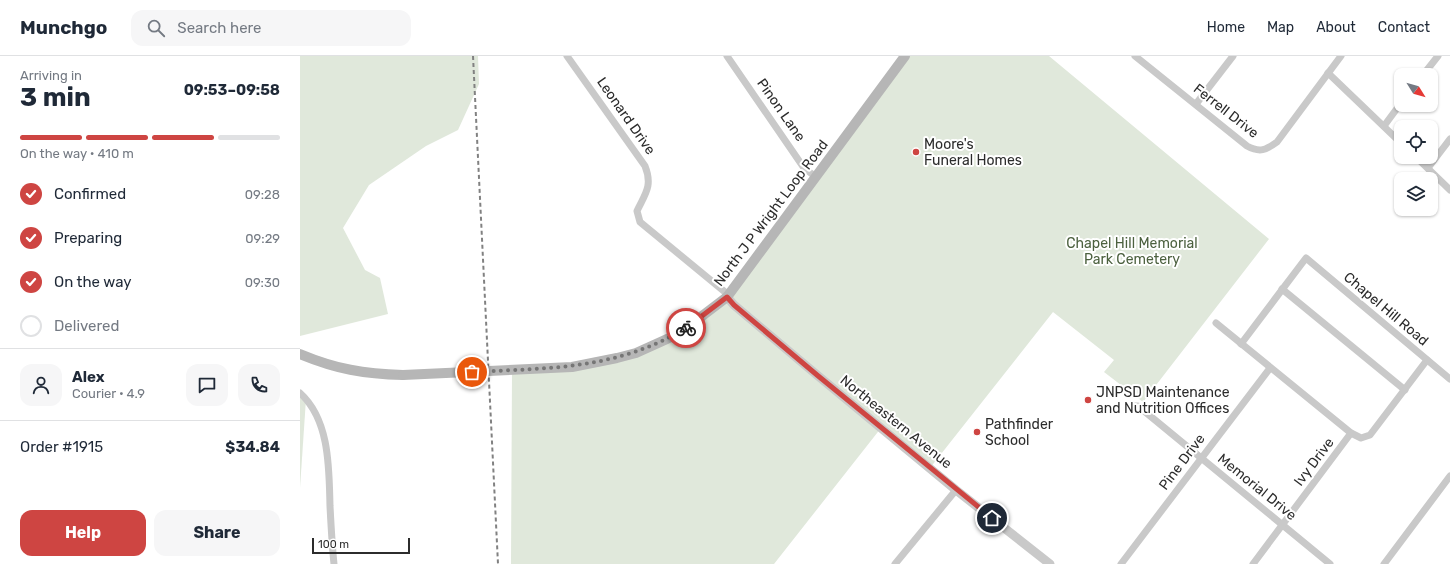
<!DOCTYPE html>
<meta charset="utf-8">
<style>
:root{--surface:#fff;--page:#f6f6f7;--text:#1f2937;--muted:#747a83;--line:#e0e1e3;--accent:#ce4542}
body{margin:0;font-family:Rubik,sans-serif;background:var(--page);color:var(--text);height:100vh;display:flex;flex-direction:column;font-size:15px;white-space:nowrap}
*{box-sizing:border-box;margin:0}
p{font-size:13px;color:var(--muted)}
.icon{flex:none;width:22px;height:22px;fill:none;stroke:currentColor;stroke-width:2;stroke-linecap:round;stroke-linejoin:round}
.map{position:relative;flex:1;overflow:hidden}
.panel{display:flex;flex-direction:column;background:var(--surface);width:300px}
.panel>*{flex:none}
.needle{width:26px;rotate:127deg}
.tools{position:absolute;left:1094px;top:12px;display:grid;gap:8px}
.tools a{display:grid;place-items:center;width:44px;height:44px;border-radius:8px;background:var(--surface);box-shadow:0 1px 3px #0004;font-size:20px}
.scale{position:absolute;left:12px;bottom:10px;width:98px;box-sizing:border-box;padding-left:4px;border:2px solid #2c2c2c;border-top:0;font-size:11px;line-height:14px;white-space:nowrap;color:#2c2c2c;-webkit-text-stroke:3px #fff;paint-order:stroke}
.pin{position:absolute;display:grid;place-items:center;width:34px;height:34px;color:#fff;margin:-17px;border:2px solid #fff;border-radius:50%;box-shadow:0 1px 4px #0007}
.courier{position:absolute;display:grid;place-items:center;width:40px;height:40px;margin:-20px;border:3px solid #ce4542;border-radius:50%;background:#fff;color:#222;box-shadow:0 1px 5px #0007}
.summary em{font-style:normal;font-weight:700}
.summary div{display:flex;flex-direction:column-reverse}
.summary{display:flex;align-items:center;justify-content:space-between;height:68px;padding:0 20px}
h1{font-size:26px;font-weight:700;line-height:30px}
.bar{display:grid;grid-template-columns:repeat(4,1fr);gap:6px 4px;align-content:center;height:48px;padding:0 20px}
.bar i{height:5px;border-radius:3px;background:var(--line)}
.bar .current{background:var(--accent)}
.bar p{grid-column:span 4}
.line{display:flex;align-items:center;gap:10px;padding:0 20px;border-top:1px solid var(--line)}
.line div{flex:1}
.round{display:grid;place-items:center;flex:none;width:42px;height:42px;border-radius:12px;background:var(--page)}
ol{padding:0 20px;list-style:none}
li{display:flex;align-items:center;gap:12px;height:44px}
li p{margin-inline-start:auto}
li .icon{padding:4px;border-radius:50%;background:var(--accent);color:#fff;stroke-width:4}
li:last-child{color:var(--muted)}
li i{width:22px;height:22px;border:2px solid var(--line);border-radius:50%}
.action{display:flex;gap:8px;margin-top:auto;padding:8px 20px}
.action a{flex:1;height:46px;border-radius:12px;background:var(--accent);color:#fff;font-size:16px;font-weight:700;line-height:46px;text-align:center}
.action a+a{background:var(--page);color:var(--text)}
header{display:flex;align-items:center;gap:24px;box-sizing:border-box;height:56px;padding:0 20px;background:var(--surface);border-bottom:1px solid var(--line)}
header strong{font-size:19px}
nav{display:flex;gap:22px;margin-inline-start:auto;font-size:14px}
.search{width:280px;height:36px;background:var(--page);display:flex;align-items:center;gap:10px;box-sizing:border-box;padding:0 14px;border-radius:12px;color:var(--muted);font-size:15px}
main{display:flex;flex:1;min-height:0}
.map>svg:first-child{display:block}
</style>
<header>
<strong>Munchgo</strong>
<div class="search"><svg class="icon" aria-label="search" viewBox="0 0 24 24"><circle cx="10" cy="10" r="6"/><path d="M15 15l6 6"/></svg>Search here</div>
<nav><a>Home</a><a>Map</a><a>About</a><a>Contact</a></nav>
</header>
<main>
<section class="panel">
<div class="summary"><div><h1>3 min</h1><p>Arriving in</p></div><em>09:53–09:58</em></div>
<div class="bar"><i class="current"></i><i class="current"></i><i class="current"></i><i></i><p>On the way · 410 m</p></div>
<ol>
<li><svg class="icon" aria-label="check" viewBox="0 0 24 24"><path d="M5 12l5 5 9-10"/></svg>Confirmed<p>09:28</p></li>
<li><svg class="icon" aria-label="check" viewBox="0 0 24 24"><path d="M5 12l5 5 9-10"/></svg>Preparing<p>09:29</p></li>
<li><svg class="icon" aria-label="check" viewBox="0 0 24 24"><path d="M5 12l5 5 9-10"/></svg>On the way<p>09:30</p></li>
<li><i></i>Delivered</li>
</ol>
<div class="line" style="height:72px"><a class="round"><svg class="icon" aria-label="person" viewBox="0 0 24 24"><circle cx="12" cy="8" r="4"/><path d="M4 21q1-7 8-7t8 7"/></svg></a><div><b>Alex</b><p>Courier · 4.9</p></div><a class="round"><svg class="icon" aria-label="chat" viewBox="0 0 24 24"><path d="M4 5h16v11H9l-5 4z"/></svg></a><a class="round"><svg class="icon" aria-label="phone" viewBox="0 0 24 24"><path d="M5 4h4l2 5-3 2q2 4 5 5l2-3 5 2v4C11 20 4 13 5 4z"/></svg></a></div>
<div class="line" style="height:52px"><div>Order #1915</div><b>$34.84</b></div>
<div class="action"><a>Help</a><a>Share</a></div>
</section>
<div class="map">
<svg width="1150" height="508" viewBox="0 0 1150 508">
<rect width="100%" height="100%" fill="#fff"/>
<g fill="#e0e8db">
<path d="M0,0H178L179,28L158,74L126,90L69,129L43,172L65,214L80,222L88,258L0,280Z"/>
<path d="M605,0H749L969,183L843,346L804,316L814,304L753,256L630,412L581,372L474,508H211L212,314L272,311L336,297L415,250Z"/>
<path d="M0,337L6,343L0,432Z"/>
</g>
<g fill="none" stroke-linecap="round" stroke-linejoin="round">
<g stroke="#c9c9c9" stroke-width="7">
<path d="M267,0L345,110C353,130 345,138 337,155L340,166L425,236L427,241"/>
<path d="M427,0L504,112L516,121"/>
<path d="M835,0L947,90C960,97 966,94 977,86L1041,0"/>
<path d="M1028,17L1101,87"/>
<path d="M1123,19L1138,0"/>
<path d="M896,48L933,0"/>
<path d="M1084,70L1101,47"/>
<path d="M1116,101L1150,134"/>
<path d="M1128,112L1150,83"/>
<path d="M982,233L1105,334"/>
<path d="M916,267L1051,377L1061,382L1070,379L1127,304"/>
<path d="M941,288L1006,202L1150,323"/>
<path d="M0,337C30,364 29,413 30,450C31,469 32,489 34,508"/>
<path d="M829,352L832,350H838L1030,508"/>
<path d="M595,508L656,434"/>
<path d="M821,508L970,312"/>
<path d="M953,508L1051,377"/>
<path d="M1084,508L1150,420"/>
</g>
<path stroke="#c9c9c9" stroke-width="9" d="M427,241L434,249L517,319L656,434L750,508"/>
<g stroke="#b6b6b6" stroke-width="10">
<path d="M427,241L605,0"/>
<path d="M0,298C36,313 64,318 103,319"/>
</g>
<path stroke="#818181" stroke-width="2" stroke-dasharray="4 3" stroke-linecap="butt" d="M173,0L198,508"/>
<path stroke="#b6b6b6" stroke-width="10" d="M103,319L272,311L317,302L336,297L367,283L385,273L427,241"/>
</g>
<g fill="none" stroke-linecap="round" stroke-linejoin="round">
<path stroke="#767676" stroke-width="4" stroke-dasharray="0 7.2" d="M172,316C250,312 316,314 386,272"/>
<path stroke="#ce4542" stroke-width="5" d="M386,272L427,241L434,249L517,319L692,462"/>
</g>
<g fill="#ce4542" stroke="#fff" stroke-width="1.5">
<circle cx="616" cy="96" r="4"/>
<circle cx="788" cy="344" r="4"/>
<circle cx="677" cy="376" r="4"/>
</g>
<g text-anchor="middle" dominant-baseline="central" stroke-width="4" stroke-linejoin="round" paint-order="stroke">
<g font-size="14" fill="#2c2c2c" stroke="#fff">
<text transform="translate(481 54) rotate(55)">Pinon Lane</text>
<text transform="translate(926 55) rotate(38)">Ferrell Drive</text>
<text transform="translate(326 60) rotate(55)">Leonard Drive</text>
<text transform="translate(471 157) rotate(-53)">North J P Wright Loop Road</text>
<text transform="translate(1086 253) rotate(40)">Chapel Hill Road</text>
<text transform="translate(596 366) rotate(39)">Northeastern Avenue</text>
<text transform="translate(882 406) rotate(-53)">Pine Drive</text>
<text transform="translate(1014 406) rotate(-53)">Ivy Drive</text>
<text transform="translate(957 431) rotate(39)">Memorial Drive</text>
</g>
<g font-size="14" fill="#2c2c2c" stroke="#fff" text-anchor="start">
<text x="624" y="88">Moore's<tspan x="624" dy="16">Funeral Homes</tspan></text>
<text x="796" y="336">JNPSD Maintenance<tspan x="796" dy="16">and Nutrition Offices</tspan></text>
<text x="685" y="368">Pathfinder<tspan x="685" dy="16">School</tspan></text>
</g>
<g font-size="14" fill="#4c613f" stroke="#fff">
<text x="832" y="187">Chapel Hill Memorial<tspan x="832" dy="16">Park Cemetery</tspan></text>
</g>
</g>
</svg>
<div class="tools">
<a><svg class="needle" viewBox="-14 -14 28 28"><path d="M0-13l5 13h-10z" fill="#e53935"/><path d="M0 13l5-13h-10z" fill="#747a83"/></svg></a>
<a><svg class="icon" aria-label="locate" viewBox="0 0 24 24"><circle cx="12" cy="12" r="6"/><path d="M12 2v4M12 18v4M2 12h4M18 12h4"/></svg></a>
<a><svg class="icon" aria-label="layers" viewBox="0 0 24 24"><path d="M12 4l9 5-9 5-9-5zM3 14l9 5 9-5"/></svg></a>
</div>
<div class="scale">100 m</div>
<div class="pin" style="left:172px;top:316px;background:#ea580c"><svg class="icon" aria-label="bag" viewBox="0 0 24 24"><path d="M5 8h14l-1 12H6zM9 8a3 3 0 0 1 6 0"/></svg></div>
<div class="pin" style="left:692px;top:462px;background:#1f2937"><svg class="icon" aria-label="home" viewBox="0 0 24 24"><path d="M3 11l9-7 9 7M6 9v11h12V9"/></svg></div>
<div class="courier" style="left:386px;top:272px"><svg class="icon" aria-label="bike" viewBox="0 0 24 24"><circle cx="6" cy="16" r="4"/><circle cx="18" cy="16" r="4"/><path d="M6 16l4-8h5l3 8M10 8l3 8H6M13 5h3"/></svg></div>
</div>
</main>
